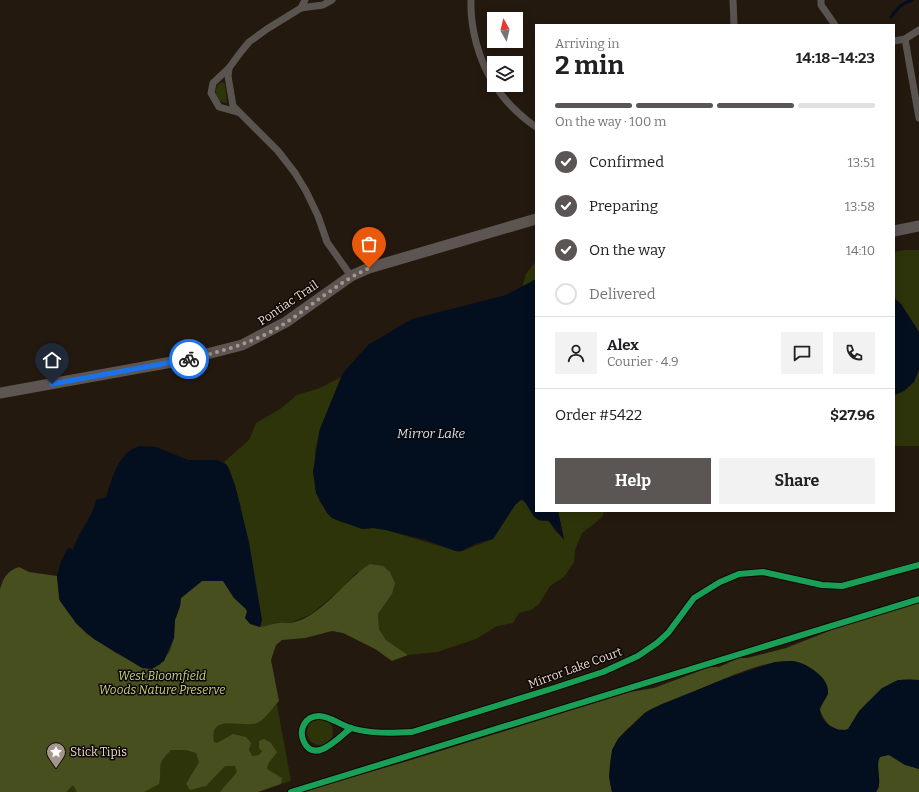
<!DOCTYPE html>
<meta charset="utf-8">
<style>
:root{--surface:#fff;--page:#f2f2f2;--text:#202124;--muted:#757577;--line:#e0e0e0;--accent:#5b5653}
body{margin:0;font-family:Bitter,serif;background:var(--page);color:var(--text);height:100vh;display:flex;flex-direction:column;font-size:15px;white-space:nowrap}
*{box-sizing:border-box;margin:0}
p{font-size:13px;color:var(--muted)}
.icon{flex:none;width:22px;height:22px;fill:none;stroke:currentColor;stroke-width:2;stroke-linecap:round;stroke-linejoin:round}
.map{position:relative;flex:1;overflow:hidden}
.sheet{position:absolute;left:535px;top:24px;width:360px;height:488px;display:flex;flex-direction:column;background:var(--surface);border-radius:0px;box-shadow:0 2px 10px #0003}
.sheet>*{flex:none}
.needle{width:26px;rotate:352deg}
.controls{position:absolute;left:487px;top:12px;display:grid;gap:8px}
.controls a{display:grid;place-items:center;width:36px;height:36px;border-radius:0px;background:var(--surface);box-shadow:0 2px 10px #0003;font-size:20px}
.pin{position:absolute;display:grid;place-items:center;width:34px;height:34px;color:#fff;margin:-41px -17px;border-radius:50% 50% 50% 0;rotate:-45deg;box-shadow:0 0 4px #0007}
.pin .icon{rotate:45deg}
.courier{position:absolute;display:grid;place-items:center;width:40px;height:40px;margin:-20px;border:3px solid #1a73e8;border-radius:50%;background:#fff;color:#222;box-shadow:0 1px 5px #0007}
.summary em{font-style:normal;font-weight:700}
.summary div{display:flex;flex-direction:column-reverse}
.summary{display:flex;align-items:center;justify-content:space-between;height:68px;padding:0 20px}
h1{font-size:26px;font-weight:700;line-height:30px}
.bar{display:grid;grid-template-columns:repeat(4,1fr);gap:6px 4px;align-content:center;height:48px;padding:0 20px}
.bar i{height:5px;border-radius:3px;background:var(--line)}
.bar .active{background:var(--accent)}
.bar p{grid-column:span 4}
.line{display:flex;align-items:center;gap:10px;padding:0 20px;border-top:1px solid var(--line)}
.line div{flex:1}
.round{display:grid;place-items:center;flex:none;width:42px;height:42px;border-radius:0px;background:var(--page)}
ol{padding:0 20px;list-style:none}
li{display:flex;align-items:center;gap:12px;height:44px}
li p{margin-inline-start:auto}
li .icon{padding:4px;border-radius:50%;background:var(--accent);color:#fff;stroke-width:4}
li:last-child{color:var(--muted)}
li i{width:22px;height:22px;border:2px solid var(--line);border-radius:50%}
.action{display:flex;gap:8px;margin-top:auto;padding:8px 20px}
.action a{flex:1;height:46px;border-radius:0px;background:var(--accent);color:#fff;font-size:16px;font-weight:700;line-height:46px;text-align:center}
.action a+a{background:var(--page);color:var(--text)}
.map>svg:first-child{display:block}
</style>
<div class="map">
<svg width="919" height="792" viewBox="0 0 919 792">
<rect width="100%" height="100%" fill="#24190f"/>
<g fill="#2e3409">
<path d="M222,82L225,84L227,102L226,103L219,101L215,95L217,85Z"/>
<path d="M904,250H919V332L901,304L894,298V252Z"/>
<path d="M536,261V279L522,288L526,274Z"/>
<path d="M919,370V446H894V395C909,390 913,383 919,370Z"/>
<path d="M341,377L320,429L315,451V489L320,502L332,518L341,522L366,529L373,528L386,530L459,552L493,539L515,505L520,500C530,501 529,513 537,519C541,522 545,520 549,521L555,531L564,538L558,511H604L603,516L595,523L582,533L575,550L574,562L564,577L550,586L539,604L531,610L519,613L513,623L497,626L476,639L437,652L408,655L386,640L379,629L378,614L392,594L357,572L339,591L311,614L290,623L278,622L263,628L291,781L255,792H0L241,507L230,470L224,462L249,440L256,423L280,409L297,395L320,388Z"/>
<circle cx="320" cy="732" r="13"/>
</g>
<g fill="#474f1f">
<path d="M370,564L383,566L390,572L395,583L392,594L378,614L379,629L386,640L408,655L392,661L375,649L343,633L332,631L305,638L282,640L276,645L271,660L279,701C273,707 267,717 259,722C245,730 208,711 214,742L217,743L233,734L246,737L251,743L249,750L252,756L259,755L262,751L259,748V741L264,739L271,743L277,752L268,764L267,769L282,778L281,784L258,792H220L237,772L235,766H225L206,786L190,790L186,784L199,762L196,753L186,750H171C154,767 163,766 159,784L144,792H77L73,785L66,792H0V589C4,577 7,571 19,567L29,572L57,576L59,599L76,623L87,634L116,653L145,668L152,669L160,665L170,651L174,638L175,620L180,607L181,598L202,581H223L234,598L246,609L247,612L245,618C263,631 258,627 277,623C281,622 286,623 290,623C320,619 345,579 370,564Z"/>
<path d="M919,602V680C897,677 891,682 875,696C871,700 865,704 862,709C858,714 854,725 849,729C837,738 822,720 820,709L828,693C819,680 814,665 797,662C770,655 706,687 680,698C668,703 657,705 646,712C644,713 619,737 618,739C608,755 608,775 612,792H301L411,760L630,692L654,688L710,667H719L739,658H747L786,648L839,627Z"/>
<path d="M883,755C895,753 907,766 919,769V792H876L879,787L878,761L880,757Z"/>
</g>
<g fill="#030f1e">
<path d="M536,279V511H558L564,540L549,521C545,520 542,521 539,520C531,517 529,505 522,499L515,505L493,539L477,543L462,551H456L426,540L386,530L373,528L362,529L332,518L327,513L316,493L313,471L320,429L343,373L368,345L412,319L506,295Z"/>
<path d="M894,298L901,304L919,332V370L914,382L904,391L894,395Z"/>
<path d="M139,446L156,447L188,460H217L227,465L235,485L249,542L262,620L260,627L250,624L245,618L247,612L246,609L234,598L223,581H202L181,598L180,606L175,620L174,638L164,661L152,669L142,668L94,639L76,623L60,601L57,576L61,561L68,548L73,549C79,531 93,517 96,500L106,497C113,477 117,454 139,446Z"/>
<path d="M793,661C805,663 829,676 828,692C828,698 821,702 820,709C819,722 837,733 848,729L859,711L882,688L898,680H919V769L905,765L889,755L880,757C874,768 884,781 876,792H612L609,777L612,750L618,739L645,713L662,704L722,680L775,662Z"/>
</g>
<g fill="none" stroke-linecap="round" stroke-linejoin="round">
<path stroke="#030f1e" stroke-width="3" d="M891,17C898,8 902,3 912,0"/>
<g stroke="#5a5451" stroke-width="7">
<path d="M332,0L323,5L301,8L267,29L249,42L240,53L229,68L228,76L233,106L278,151L295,173L306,191L318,216L327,242L351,276"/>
<path d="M471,0C470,28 479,61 494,84"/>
<path d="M733,0L734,25"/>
<path d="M821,0V5L835,25"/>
<path d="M301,8L305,0"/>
<path d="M905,39L919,118"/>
<path d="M894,41L905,39L919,30"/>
<path d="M229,68L213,83L211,93L219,107L237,112"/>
<path d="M495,85C505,102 519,115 536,127"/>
<path d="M351,728C340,736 315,765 304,742C298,730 305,716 319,716C330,716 340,725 351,728C370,734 393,733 412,732L554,688L603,672L638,656L657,643L668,633L694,598L720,582L739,574L763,572L822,585L842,586L919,565"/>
</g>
<g stroke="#5d5552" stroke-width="11">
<path d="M894,231L919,226"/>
<path d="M0,393L183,360L242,345L286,322L351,276L369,268L536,219"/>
</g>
<defs>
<g id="cycleway">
<path d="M351,728C340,736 315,765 304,742C298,730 305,716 319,716C330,716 340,725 351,728C370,734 393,733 412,732L554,688L603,672L638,656L657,643L668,633L694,598L720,582L739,574L763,572L822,585L842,586L919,565"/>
<path d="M291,792L919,599"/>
</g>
</defs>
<use href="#cycleway" stroke="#0e0602" stroke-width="8"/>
<use href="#cycleway" stroke="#1a9f57" stroke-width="6"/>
</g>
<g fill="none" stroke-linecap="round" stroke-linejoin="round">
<path stroke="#a4968c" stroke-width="4" stroke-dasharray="0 7.2" d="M189,359C224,351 257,342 287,322C314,304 339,282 369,268"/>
<path stroke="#1a73e8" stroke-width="5" d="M52,384L189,359"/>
</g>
<defs>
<symbol id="sight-pin" viewBox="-11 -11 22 30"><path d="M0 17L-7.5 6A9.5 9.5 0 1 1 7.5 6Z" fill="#a4968c" stroke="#0e0602"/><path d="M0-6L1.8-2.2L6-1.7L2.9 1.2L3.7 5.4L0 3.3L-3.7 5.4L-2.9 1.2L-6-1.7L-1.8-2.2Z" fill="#fff"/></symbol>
</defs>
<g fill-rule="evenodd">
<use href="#sight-pin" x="45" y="741" width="22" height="30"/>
</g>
<g text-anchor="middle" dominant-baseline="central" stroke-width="3" stroke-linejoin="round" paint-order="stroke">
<g font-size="12" fill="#e9dad0" stroke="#0e0602">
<text transform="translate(288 303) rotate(-34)">Pontiac Trail</text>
<text transform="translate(575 668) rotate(-20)">Mirror Lake Court</text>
</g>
<g font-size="12" font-style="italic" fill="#c2d582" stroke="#0e0602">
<text x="162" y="676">West Bloomfield<tspan x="162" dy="14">Woods Nature Preserve</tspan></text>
</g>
<g font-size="12" fill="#e9dad0" stroke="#0e0602" text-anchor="start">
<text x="70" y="752">Stick Tipis</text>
</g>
<g font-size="13" font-style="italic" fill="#c5e1f9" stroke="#0e0602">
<text x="431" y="433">Mirror Lake</text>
</g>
</g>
</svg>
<div class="controls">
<a><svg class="needle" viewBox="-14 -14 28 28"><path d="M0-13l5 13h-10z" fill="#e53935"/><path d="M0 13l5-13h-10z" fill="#757577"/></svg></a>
<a><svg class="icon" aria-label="layers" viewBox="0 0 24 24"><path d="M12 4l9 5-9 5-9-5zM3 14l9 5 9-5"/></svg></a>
</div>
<div class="pin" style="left:369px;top:268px;background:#ea580c"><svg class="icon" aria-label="bag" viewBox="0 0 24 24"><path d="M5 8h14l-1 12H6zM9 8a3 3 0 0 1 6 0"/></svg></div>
<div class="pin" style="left:52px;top:384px;background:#1f2937"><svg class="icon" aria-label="home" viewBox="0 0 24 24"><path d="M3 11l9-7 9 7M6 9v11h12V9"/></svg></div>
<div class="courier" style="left:189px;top:359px"><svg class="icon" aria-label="bike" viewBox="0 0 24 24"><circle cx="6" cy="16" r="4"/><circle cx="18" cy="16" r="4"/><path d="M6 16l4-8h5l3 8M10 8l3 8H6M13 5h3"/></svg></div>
<section class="sheet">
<div class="summary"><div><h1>2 min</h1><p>Arriving in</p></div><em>14:18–14:23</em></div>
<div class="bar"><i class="active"></i><i class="active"></i><i class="active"></i><i></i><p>On the way · 100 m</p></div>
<ol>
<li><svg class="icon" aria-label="check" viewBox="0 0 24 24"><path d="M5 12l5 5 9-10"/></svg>Confirmed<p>13:51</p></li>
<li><svg class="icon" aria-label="check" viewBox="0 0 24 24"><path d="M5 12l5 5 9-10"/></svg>Preparing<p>13:58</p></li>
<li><svg class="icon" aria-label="check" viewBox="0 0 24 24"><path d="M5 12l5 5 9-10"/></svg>On the way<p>14:10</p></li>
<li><i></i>Delivered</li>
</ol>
<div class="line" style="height:72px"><a class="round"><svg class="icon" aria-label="person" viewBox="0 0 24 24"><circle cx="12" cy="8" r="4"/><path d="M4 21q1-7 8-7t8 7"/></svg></a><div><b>Alex</b><p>Courier · 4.9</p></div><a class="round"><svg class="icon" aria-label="chat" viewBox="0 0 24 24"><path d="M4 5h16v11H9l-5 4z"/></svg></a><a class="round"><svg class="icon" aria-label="phone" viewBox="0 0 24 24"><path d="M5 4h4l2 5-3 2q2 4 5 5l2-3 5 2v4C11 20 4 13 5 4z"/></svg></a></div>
<div class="line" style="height:52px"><div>Order #5422</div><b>$27.96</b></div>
<div class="action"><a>Help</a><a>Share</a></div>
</section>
</div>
